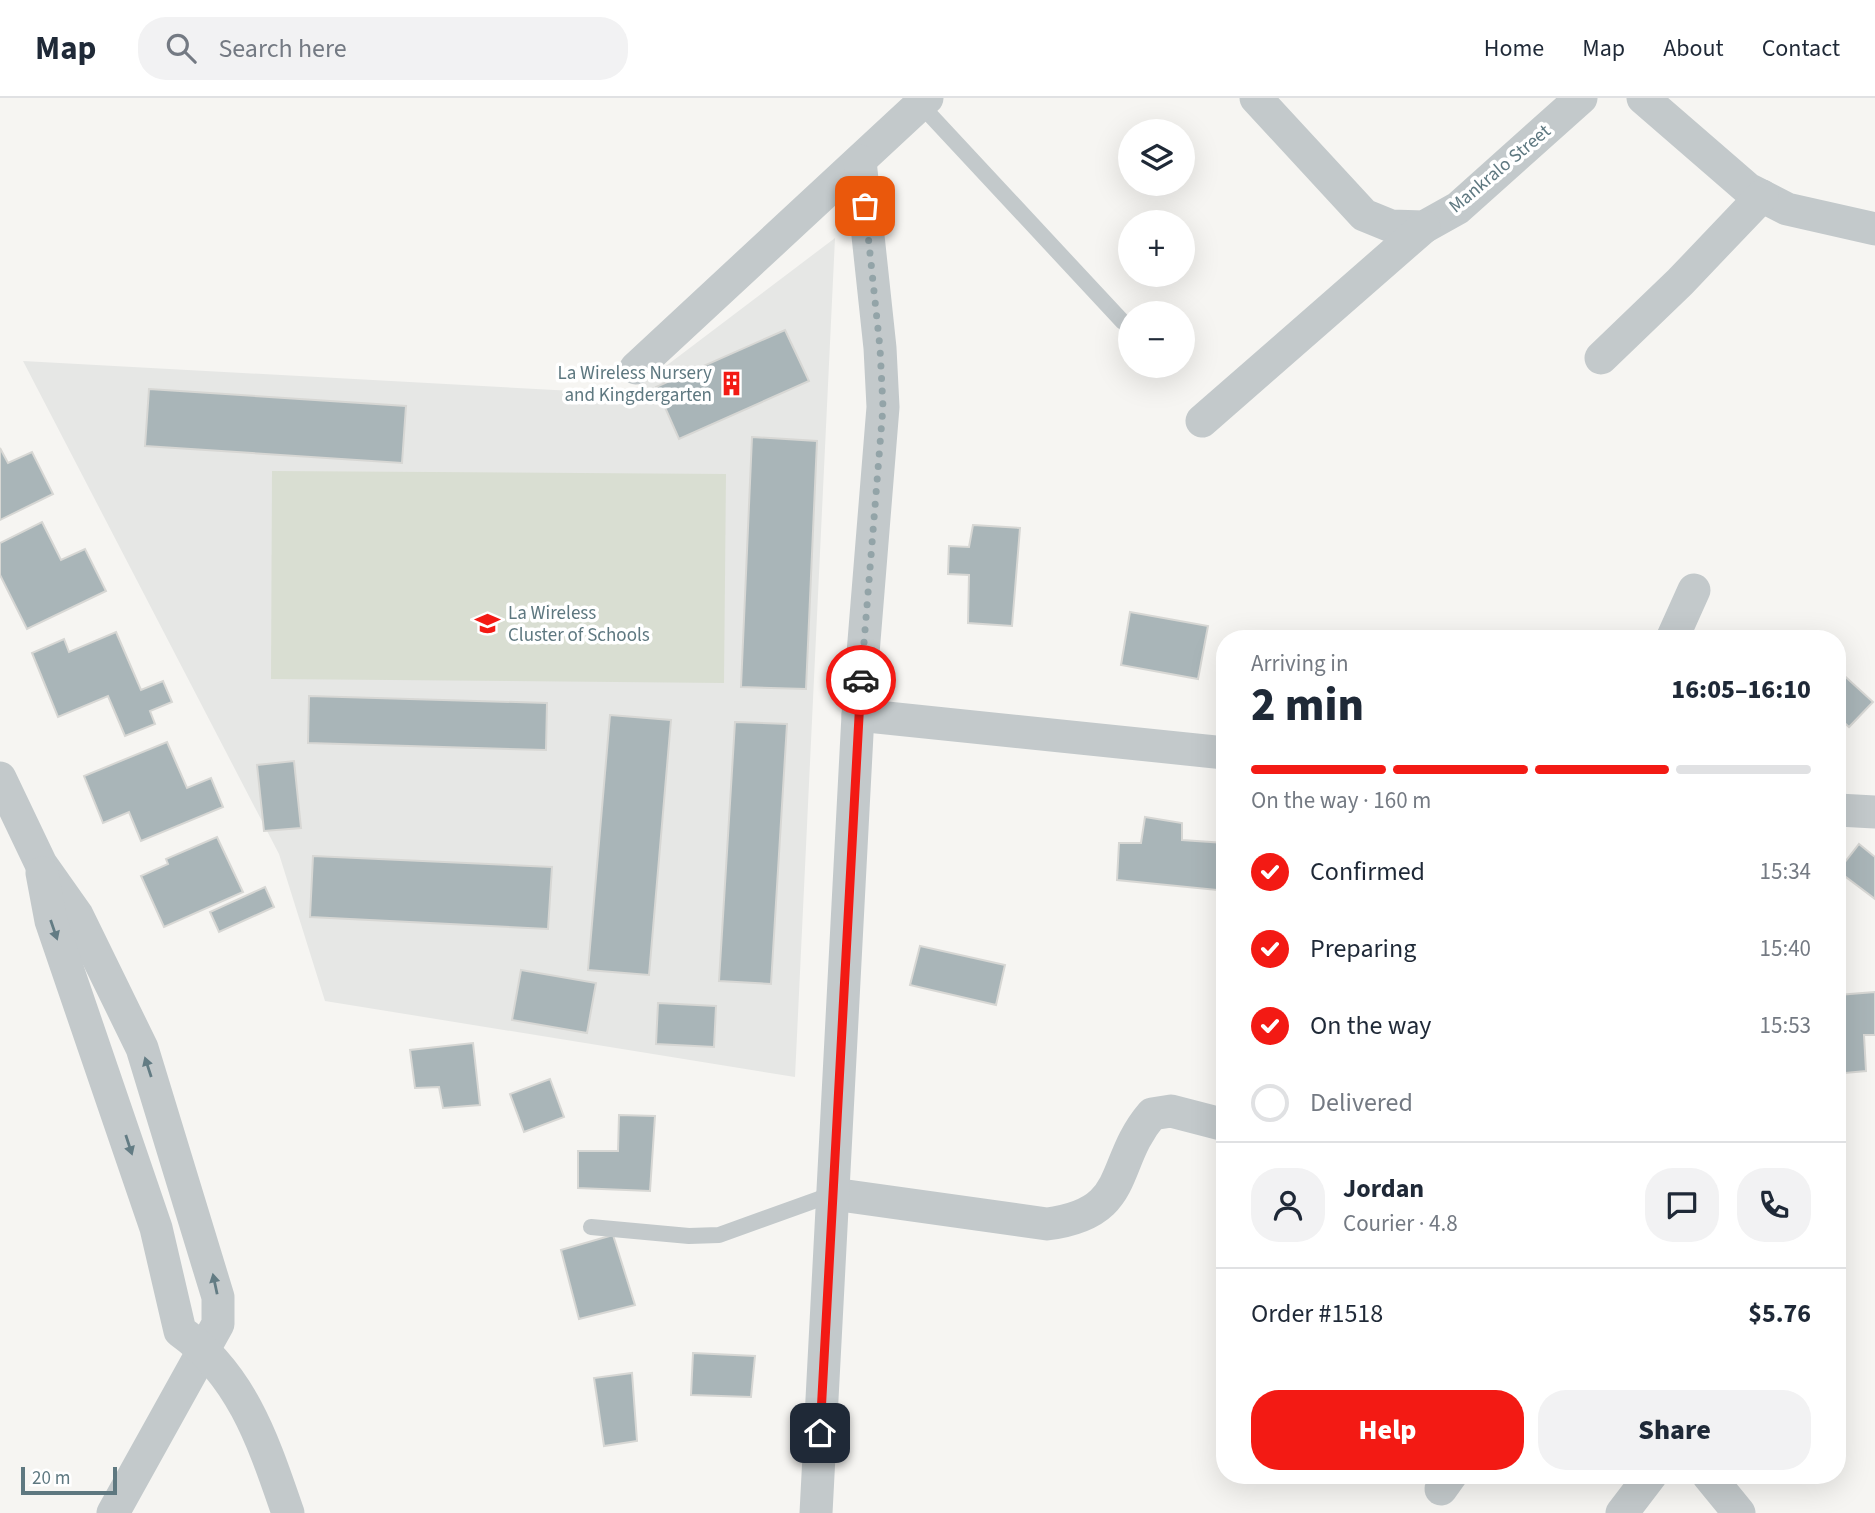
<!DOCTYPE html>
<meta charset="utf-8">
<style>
:root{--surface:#fff;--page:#f2f2f3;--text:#1f2937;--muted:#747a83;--line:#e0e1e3;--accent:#f31a14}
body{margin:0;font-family:"Source Sans 3",sans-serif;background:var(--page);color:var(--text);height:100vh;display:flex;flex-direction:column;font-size:26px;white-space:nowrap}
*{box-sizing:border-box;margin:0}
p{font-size:23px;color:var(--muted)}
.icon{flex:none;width:38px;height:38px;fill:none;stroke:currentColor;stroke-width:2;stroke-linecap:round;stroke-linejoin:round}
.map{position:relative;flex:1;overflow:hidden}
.panel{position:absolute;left:1216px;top:532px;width:630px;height:854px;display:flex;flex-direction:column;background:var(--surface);border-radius:28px;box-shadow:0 7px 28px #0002}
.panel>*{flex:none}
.fabs{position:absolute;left:1118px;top:21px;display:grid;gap:14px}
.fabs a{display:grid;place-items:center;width:77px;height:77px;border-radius:50%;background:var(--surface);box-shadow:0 7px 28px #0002;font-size:35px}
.scale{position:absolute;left:21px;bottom:18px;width:96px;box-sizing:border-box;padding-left:7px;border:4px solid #5e7880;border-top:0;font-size:19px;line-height:24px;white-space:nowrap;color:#5e7880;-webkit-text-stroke:5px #fff;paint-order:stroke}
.pin{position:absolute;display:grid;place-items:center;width:60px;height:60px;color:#fff;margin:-30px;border-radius:14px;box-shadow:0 4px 10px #0006}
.courier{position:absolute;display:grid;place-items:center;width:70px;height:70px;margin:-35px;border:5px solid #f31a14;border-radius:50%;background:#fff;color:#222;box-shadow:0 2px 9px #0007}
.overview em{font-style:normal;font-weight:800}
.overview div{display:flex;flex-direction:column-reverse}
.overview{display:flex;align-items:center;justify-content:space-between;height:119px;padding:0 35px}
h1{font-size:46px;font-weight:800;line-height:52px}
.bar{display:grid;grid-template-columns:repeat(4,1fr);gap:10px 7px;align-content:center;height:84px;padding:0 35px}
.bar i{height:9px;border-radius:5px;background:var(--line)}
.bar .active{background:var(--accent)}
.bar p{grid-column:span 4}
.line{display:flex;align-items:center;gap:18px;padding:0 35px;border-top:2px solid var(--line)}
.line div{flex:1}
.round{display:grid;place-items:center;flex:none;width:74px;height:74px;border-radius:28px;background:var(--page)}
ol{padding:0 35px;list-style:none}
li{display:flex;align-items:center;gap:21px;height:77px}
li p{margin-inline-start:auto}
li .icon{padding:7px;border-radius:50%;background:var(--accent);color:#fff;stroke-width:4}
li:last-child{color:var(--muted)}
li i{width:38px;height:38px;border:4px solid var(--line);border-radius:50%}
.primary-button{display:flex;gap:14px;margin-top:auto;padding:14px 35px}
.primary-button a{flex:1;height:80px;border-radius:28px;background:var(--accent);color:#fff;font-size:28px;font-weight:800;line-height:80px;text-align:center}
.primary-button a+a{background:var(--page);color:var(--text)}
header{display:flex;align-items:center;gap:42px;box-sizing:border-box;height:98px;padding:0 35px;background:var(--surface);border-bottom:2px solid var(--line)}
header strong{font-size:33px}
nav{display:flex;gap:38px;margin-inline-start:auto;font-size:24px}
.search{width:490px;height:63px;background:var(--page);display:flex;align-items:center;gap:18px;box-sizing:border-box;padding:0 24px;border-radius:28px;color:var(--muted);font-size:26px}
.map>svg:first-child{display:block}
</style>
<header>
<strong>Map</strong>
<div class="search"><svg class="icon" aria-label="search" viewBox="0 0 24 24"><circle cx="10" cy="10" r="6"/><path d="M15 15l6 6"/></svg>Search here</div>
<nav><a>Home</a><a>Map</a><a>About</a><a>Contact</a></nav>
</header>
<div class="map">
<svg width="1875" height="1415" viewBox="0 0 1875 1415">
<rect width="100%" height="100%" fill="#f6f5f2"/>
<path fill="#e6e7e5" d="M835,140L795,979L325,903L279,756L23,263L629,296Z"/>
<path fill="#d9ded2" d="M272,373L726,376L724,585L271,581Z"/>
<g fill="#a9b5b8" stroke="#d7d7d4" stroke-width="2">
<path d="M785,232L809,283L679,341L656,289Z"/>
<path d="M149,291L406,308L402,365L145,348Z"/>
<path d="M752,339L817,343L806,591L741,589Z"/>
<path d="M0,350L8,365L32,354L53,396L0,422Z"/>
<path d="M42,424L61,462L85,451L106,493L27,531L0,477V445Z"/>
<path d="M973,427L1020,430L1012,528L968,525L969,477L948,476L949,448L969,449Z"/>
<path d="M1130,514L1208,528L1198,581L1121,567Z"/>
<path d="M116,534L141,592L163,583L172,604L150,613L155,626L125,638L108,598L58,619L32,555L64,541L69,554Z"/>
<path d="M1838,572L1873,604L1849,629L1838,619Z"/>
<path d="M309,598L547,605L546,652L308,645Z"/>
<path d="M610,617L671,622L649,877L588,872Z"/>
<path d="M735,624L787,626L771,886L719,883Z"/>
<path d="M167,644L187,690L211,680L223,709L141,743L129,714L103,725L84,678Z"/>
<path d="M294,663L301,730L264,733L257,667Z"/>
<path d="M1145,719L1182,725V742L1225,745L1217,792L1117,782L1119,745H1141Z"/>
<path d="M217,739L243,794L164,829L141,778L168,766L166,761Z"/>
<path d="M1859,746L1875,759V801L1838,773Z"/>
<path d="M313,758L552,769L548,831L310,819Z"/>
<path d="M265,789L274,809L219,834L210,814Z"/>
<path d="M920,848L1005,867L996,907L910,887Z"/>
<path d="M521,872L596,885L587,935L512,922Z"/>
<path d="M1875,894V937H1864L1866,973L1845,975L1844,956H1838V897Z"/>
<path d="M658,905L716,908L714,949L656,946Z"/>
<path d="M473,945L480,1007L443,1010L439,989L415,990L410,952Z"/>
<path d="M550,981L564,1019L524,1034L510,996Z"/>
<path d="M619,1017L655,1018L650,1093L578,1090V1053H618Z"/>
<path d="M613,1137L635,1207L579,1221L561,1152Z"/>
<path d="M693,1255L755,1258L751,1299L691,1297Z"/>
<path d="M632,1275L637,1343L604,1348L594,1280Z"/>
</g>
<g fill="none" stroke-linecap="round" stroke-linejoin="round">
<g stroke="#c3c9cb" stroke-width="16">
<path d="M920,6L1123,224"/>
<path d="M591,1129L689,1138L719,1137L833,1096"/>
</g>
<g stroke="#c3c9cb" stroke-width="33">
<path d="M1256,0L1364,117L1391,128L1424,129L1458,110L1581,0"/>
<path d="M1643,0L1748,91L1787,111L1875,131"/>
<path d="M1601,260L1680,184L1762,98"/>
<path d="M636,270L927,0"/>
<path d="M1202,323L1424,129"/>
<path d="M1672,541L1694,492"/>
<path d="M858,617L1225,655"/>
<path d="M0,680L41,766L77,817L142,950L218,1199V1226L113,1415"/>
<path d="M1838,712L1875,714"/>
<path d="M42,775L51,823L156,1130L180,1233C243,1278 264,1346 288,1415"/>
<path d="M833,1096L1047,1126C1133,1115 1109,1066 1152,1016L1171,1013L1225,1027"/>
<path d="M1708,1377L1739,1415"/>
<path d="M1441,1391L1451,1377"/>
<path d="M816,1415L858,617L883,309L880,250L860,63"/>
<path d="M1622,1415L1651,1377"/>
</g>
</g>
<defs><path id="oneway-solid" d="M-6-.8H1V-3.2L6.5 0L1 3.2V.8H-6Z" transform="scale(1.75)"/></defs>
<g fill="#637c84">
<use href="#oneway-solid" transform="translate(54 832) rotate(71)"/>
<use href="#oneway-solid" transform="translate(148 969) rotate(-108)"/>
<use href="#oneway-solid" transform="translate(129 1047) rotate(72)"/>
<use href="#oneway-solid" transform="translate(215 1186) rotate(-102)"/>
</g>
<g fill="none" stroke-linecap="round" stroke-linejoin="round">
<path stroke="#93a4a8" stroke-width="7" stroke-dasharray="0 12.6" d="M861,582L883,309L880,250L865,108"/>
<path stroke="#f31a14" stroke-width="9" d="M820,1335L861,582"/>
</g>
<defs>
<symbol id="building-bare" viewBox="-9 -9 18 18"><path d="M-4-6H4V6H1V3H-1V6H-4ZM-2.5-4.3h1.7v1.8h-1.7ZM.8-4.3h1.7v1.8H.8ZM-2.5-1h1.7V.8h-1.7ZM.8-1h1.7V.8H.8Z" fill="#f31a14" stroke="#fff" stroke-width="2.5" paint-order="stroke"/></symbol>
<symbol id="school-bare" viewBox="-9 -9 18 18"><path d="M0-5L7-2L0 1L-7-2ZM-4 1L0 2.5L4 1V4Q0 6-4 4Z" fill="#f31a14" stroke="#fff" stroke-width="2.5" paint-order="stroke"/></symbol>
</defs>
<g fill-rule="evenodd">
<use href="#building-bare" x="714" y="268" width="35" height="35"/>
<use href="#school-bare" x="470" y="508" width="35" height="35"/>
</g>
<g text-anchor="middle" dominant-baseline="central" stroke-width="7" stroke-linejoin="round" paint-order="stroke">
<g font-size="19" fill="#5e7880" stroke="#fff">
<text transform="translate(1500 71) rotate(-40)">Mankralo Street</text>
</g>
<g font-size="19" fill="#5e7880" stroke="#fff" text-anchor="end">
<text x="712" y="275">La Wireless Nursery<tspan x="712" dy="22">and Kingdergarten</tspan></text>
<text x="508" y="515" text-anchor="start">La Wireless<tspan x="508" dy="22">Cluster of Schools</tspan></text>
</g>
</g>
</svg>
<div class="fabs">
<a><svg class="icon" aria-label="layers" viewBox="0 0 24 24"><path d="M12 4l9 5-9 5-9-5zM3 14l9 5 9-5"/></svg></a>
<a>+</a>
<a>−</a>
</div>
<div class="scale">20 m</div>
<div class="pin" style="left:865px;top:108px;background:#ea580c"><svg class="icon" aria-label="bag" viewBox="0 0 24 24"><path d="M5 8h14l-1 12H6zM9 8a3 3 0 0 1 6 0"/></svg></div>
<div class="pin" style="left:820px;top:1335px;background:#1f2937"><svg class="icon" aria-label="home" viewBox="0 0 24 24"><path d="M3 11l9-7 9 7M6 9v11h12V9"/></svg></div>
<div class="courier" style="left:861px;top:582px"><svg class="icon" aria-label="car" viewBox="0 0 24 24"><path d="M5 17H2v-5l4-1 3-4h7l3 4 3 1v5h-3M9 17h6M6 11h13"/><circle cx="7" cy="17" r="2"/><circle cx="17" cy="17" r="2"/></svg></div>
<section class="panel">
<div class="overview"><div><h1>2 min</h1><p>Arriving in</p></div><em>16:05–16:10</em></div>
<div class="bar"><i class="active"></i><i class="active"></i><i class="active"></i><i></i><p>On the way · 160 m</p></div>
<ol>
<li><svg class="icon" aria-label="check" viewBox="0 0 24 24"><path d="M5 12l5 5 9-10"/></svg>Confirmed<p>15:34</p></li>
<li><svg class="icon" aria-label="check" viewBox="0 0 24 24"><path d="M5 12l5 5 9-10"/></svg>Preparing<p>15:40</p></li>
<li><svg class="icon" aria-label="check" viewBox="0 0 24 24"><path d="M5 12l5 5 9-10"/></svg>On the way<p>15:53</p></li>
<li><i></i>Delivered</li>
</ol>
<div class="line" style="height:126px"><a class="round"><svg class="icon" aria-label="person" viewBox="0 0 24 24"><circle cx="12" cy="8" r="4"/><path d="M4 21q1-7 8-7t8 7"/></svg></a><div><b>Jordan</b><p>Courier · 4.8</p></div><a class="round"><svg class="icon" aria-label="chat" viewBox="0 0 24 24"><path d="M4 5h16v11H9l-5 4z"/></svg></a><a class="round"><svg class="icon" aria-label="phone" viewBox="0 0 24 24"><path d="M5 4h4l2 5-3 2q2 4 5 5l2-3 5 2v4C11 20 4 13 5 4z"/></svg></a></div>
<div class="line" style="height:91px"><div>Order #1518</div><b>$5.76</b></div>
<div class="primary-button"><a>Help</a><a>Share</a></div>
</section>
</div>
